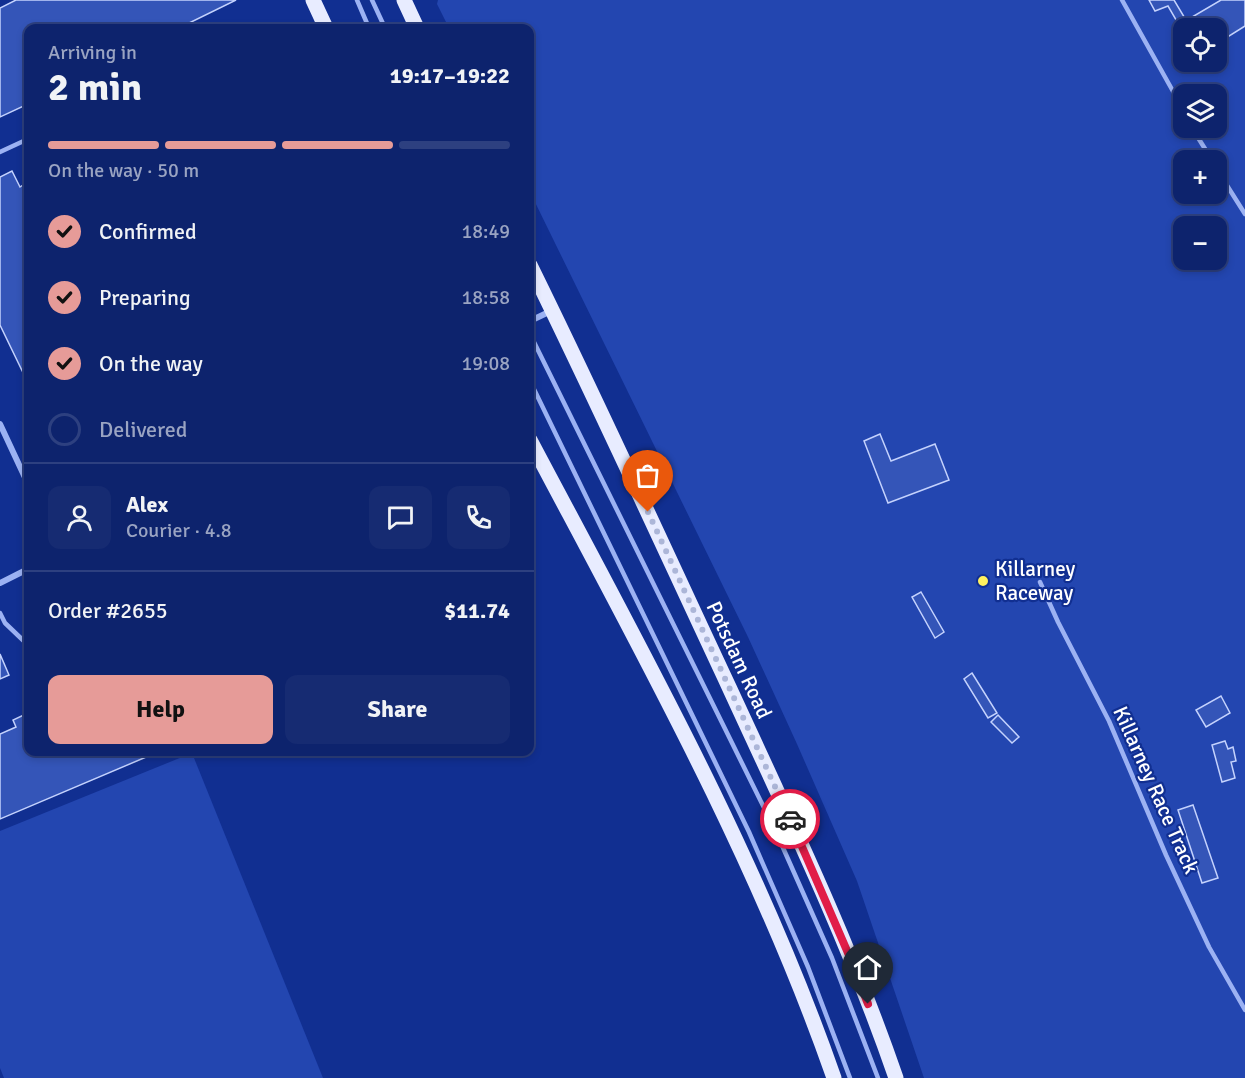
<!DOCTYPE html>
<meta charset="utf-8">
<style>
:root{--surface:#0d236d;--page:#162b72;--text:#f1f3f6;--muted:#9aa4c2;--line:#2d4080;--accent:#e69b98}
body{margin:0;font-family:Signika,sans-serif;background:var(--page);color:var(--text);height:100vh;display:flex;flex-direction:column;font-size:22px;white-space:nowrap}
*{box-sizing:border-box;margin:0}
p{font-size:20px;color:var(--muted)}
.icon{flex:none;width:33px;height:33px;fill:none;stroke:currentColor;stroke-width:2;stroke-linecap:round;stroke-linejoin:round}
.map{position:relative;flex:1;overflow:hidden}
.drawer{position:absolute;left:24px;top:24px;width:510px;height:732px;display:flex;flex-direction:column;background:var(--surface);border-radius:12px;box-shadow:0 3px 9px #0003,0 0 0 2px var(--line)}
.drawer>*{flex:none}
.tools{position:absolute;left:1173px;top:18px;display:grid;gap:12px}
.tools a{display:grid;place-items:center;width:54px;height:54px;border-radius:12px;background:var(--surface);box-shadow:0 3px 9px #0003,0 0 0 2px var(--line);font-size:30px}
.pin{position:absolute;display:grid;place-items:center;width:51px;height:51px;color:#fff;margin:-62px -26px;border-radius:50% 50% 50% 0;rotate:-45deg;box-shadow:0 0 6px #0007}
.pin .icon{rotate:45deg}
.courier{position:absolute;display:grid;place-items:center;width:60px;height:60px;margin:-30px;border:4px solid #e11d48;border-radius:50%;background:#fff;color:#222;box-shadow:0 2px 8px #0007}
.overview em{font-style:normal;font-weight:700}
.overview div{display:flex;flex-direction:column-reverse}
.overview{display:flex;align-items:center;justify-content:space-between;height:102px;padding:0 24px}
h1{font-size:39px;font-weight:700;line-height:45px}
.bar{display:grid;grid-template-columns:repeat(4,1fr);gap:9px 6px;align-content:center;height:72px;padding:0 24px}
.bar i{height:8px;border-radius:4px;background:var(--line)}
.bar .on{background:var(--accent)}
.bar p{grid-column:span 4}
.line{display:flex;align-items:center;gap:15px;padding:0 24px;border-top:2px solid var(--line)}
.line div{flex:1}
.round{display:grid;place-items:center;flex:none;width:63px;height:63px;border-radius:12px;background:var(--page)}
ol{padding:0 24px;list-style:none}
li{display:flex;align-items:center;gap:18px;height:66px}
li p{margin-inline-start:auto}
li .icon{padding:6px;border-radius:50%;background:var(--accent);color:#111;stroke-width:4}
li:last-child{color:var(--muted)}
li i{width:33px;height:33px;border:3px solid var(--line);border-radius:50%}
.action{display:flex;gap:12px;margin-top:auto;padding:12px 24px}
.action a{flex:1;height:69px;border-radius:12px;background:var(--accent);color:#111;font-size:24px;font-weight:700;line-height:69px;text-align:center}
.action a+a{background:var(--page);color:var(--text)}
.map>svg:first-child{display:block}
</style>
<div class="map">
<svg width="1245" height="1078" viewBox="0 0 1245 1078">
<rect width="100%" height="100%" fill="#112f91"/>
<g fill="#2346b0" fill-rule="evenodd">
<path d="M438,0H1245V1078H924L857,881L797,744L748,637L530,192V28H449L437,4ZM1184,28H1216V62H1184ZM1184,94H1216V128H1184ZM1184,160H1216V194H1184ZM1184,226H1216V260H1184Z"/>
<path d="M192,753L323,1078H4L0,1068V831Z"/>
</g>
<g fill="#3455b8" stroke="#c4d2fd" stroke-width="1.5">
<path d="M16,0H236L179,28H28V104L0,117V8Z"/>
<path d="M1149,0H1174L1186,20L1179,25L1168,6L1155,11Z"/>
<path d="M1221,0H1245V26L1226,38L1222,31L1216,34V28H1193L1187,20Z"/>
<path d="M12,171L20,187L23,185L28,196V383L0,325V177Z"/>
<path d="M880,434L891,461L935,444L949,480L888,503L864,441Z"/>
<path d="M921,592L944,632L935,638L912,597Z"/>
<path d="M0,654L9,675L0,679Z"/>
<path d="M972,673L997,713L988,718L964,679Z"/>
<path d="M1221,696L1230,713L1206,727L1196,710Z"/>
<path d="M28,713V752H158L0,819V734L16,727L13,720Z"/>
<path d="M998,715L1019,737L1012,743L991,722Z"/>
<path d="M1225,741L1228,749L1233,747L1236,761L1231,762L1235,778L1222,782L1212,745Z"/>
<path d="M1193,805L1218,878L1202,883L1178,810Z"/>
</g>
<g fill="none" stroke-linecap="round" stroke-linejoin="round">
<g stroke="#9cb2f3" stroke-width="4.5">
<path d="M357,0L369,28"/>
<path d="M372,0L385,28"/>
<path d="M1122,0L1184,111"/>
<path d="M1192,128L1212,160"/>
<path d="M0,152L28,139"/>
<path d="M1216,168L1245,214"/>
<path d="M530,334L776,832L832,958L878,1078"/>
<path d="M530,381L749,832L808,967L850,1078"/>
<path d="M1040,582L1058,622L1109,721L1166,855L1209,947L1245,1010"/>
<path d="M0,613L5,623L28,645"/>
</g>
<g stroke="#9cb2f3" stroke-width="6">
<path d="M530,321L551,311"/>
<path d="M0,424L28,484"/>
<path d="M0,583L28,569"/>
</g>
<g stroke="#e8ecff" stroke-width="15">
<path d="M313,0L326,28"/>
<path d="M404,0L417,28"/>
<path d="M530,265C599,405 663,546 729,687C788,815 850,944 896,1078"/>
<path d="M530,440C639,646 757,857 834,1078"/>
</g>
</g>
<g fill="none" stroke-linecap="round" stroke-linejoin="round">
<path stroke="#acb6d8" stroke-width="6" stroke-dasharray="0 10.8" d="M648,512L790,819"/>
<path stroke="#e11d48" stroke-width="8" d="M790,819L851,960L868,1004"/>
</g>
<circle fill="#fff15e" stroke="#112f91" stroke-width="2" cx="983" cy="581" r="6"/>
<g text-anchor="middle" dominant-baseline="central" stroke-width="4.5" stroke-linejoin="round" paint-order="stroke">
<g font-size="21" fill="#fff" stroke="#112f91" text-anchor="start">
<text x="995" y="569">Killarney<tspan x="995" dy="24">Raceway</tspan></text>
</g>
<g font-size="21" fill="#fff" stroke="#112f91">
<text transform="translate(739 660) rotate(65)">Potsdam Road</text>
<text transform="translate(1156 790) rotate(66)">Killarney Race Track</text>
</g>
</g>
</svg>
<div class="tools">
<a><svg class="icon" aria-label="locate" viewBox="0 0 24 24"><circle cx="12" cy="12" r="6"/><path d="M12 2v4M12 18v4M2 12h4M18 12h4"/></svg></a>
<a><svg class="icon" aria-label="layers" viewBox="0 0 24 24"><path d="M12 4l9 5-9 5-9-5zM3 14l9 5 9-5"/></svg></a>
<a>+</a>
<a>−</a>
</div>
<div class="pin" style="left:648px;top:512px;background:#ea580c"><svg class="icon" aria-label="bag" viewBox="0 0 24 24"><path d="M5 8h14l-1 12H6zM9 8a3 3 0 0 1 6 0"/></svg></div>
<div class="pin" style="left:868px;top:1004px;background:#1f2937"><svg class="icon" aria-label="home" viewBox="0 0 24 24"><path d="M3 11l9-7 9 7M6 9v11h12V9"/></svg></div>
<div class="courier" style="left:790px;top:819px"><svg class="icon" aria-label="car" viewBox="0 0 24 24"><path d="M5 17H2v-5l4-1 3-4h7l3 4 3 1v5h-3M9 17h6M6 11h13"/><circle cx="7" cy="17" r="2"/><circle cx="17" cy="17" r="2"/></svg></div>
<section class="drawer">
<div class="overview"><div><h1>2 min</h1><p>Arriving in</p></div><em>19:17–19:22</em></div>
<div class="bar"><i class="on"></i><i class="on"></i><i class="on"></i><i></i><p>On the way · 50 m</p></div>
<ol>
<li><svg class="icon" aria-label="check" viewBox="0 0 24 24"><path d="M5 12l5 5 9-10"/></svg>Confirmed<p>18:49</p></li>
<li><svg class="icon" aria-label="check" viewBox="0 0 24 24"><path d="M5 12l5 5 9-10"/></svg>Preparing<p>18:58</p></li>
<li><svg class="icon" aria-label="check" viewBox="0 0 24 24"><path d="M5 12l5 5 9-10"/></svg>On the way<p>19:08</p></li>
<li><i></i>Delivered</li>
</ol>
<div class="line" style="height:108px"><a class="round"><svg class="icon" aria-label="person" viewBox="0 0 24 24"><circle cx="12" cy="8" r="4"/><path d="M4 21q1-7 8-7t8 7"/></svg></a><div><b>Alex</b><p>Courier · 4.8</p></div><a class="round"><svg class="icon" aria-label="chat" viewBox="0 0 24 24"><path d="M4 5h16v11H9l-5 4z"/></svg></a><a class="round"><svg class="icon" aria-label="phone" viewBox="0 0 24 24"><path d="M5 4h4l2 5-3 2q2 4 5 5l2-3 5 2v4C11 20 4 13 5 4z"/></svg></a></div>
<div class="line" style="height:78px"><div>Order #2655</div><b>$11.74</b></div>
<div class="action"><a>Help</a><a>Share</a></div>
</section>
</div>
